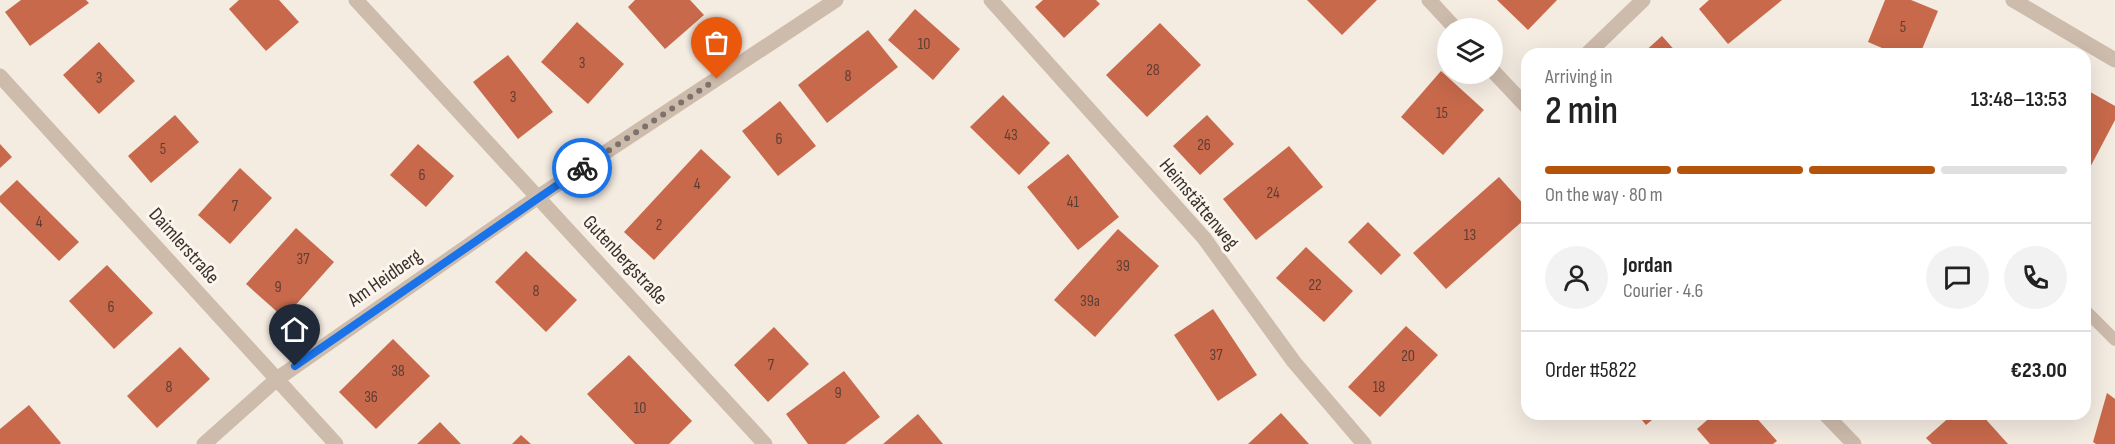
<!DOCTYPE html>
<meta charset="utf-8">
<style>
:root{--surface:#fff;--page:#f2f2f2;--text:#222;--muted:#767676;--line:#e0e0e0;--accent:#b45309}
body{margin:0;font-family:"Sofia Sans Condensed",sans-serif;background:var(--page);color:var(--text);height:100vh;display:flex;flex-direction:column;font-size:22px;white-space:nowrap}
*{box-sizing:border-box;margin:0}
p{font-size:20px;color:var(--muted)}
.icon{flex:none;width:33px;height:33px;fill:none;stroke:currentColor;stroke-width:2;stroke-linecap:round;stroke-linejoin:round}
.map{position:relative;flex:1;overflow:hidden}
.details{position:absolute;left:1521px;top:48px;width:570px;height:372px;display:flex;flex-direction:column;background:var(--surface);border-radius:18px;box-shadow:0 6px 24px #0002}
.details>*{flex:none}
.fabs{position:absolute;left:1437px;top:18px;display:grid;gap:12px}
.fabs a{display:grid;place-items:center;width:66px;height:66px;border-radius:50%;background:var(--surface);box-shadow:0 6px 24px #0002;font-size:30px}
.pin{position:absolute;display:grid;place-items:center;width:51px;height:51px;color:#fff;margin:-62px -26px;border-radius:50% 50% 50% 0;rotate:-45deg;box-shadow:0 0 6px #0007}
.pin .icon{rotate:45deg}
.courier{position:absolute;display:grid;place-items:center;width:60px;height:60px;margin:-30px;border:4px solid #1a73e8;border-radius:50%;background:#fff;color:#222;box-shadow:0 2px 8px #0007}
.headline em{font-style:normal;font-weight:600}
.headline div{display:flex;flex-direction:column-reverse}
.headline{display:flex;align-items:center;justify-content:space-between;height:102px;padding:0 24px}
h1{font-size:39px;font-weight:600;line-height:45px}
.bar{display:grid;grid-template-columns:repeat(4,1fr);gap:9px 6px;align-content:center;height:72px;padding:0 24px}
.bar i{height:8px;border-radius:4px;background:var(--line)}
.bar .active{background:var(--accent)}
.bar p{grid-column:span 4}
.line{display:flex;align-items:center;gap:15px;padding:0 24px;border-top:2px solid var(--line)}
.line div{flex:1}
.round{display:grid;place-items:center;flex:none;width:63px;height:63px;border-radius:32px;background:var(--page)}
.map>svg:first-child{display:block}
</style>
<div class="map">
<svg width="2115" height="444" viewBox="0 0 2115 444">
<rect width="100%" height="100%" fill="#f4ebe1"/>
<g fill="#c8694b">
<path d="M21,0H86L89,3L30,46L5,12Z"/>
<path d="M239,0H279L299,22L266,51L229,9Z"/>
<path d="M635,0H690L704,15L665,49L628,7Z"/>
<path d="M1043,0H1096L1100,4L1064,38L1035,7Z"/>
<path d="M1307,0H1377L1342,35Z"/>
<path d="M1497,0H1557L1528,30Z"/>
<path d="M1709,0H1782L1728,44L1699,9Z"/>
<path d="M1885,0H1911L1938,11L1920,54H1896L1868,42Z"/>
<path d="M915,9L960,49L933,80L888,40Z"/>
<path d="M577,22L624,64L588,104L541,62Z"/>
<path d="M1160,23L1201,65L1147,117L1106,75Z"/>
<path d="M868,30L898,67L827,123L798,85Z"/>
<path d="M1662,36L1678,54H1642Z"/>
<path d="M99,42L135,81L99,114L63,75Z"/>
<path d="M508,55L553,112L518,139L473,82Z"/>
<path d="M1441,71L1484,110L1443,155L1401,117Z"/>
<path d="M2085,89L2115,106V120L2085,177Z"/>
<path d="M1003,95L1050,143L1019,175L970,127Z"/>
<path d="M780,101L816,146L778,176L742,131Z"/>
<path d="M175,115L199,142L151,183L128,156Z"/>
<path d="M1207,115L1234,144L1200,175L1173,146Z"/>
<path d="M0,144L12,157L0,168Z"/>
<path d="M418,144L454,176L426,207L390,175Z"/>
<path d="M1289,146L1323,187L1256,240L1223,199Z"/>
<path d="M701,149L731,177L654,260L624,232Z"/>
<path d="M1068,154L1119,217L1078,250L1027,187Z"/>
<path d="M240,168L272,198L230,244L198,215Z"/>
<path d="M1499,177L1527,208V217L1446,289L1413,253Z"/>
<path d="M17,180L79,242L59,261L0,202V196Z"/>
<path d="M1368,222L1401,255L1381,275L1348,242Z"/>
<path d="M296,228L334,262L284,318L246,284Z"/>
<path d="M1118,229L1159,266L1095,337L1054,300Z"/>
<path d="M1306,247L1353,291L1324,322L1276,278Z"/>
<path d="M526,251L577,300L546,332L495,282Z"/>
<path d="M107,265L153,313L114,349L69,301Z"/>
<path d="M1213,309L1257,375L1218,401L1174,335Z"/>
<path d="M1406,326L1438,355L1380,417L1348,387Z"/>
<path d="M774,327L809,364L768,402L734,365Z"/>
<path d="M393,339L430,376L376,429L339,392Z"/>
<path d="M180,347L210,379L157,428L127,396Z"/>
<path d="M629,355L692,421L669,444H635L587,394Z"/>
<path d="M844,371L880,417L845,444H808L786,414Z"/>
<path d="M2107,393L2115,399V444H2096L2093,442Z"/>
<path d="M29,405L61,443L60,444H0V429Z"/>
<path d="M1281,413L1309,444H1248Z"/>
<path d="M918,414L943,444H883Z"/>
<path d="M1637,414H1659L1646,425Z"/>
<path d="M1714,414H1753L1777,441L1773,444H1710L1697,429Z"/>
<path d="M1953,414H1981L2008,444H1932L1926,438Z"/>
<path d="M440,422L461,444H417Z"/>
<path d="M521,435L531,444H512Z"/>
</g>
<g fill="none" stroke-linecap="round" stroke-linejoin="round">
<path stroke="#cdbbac" stroke-width="12" d="M2085,310L2115,340"/>
<g stroke="#cdbbac" stroke-width="15">
<path d="M356,0L765,444"/>
<path d="M991,0L1204,238L1294,362L1364,444"/>
<path d="M1429,0L1455,28"/>
<path d="M2013,0L2115,60"/>
<path d="M1587,54L1643,0"/>
<path d="M1492,70L1527,107"/>
<path d="M0,76L336,444"/>
<path d="M1825,414L1854,444"/>
<path d="M204,444L277,379L538,197L836,0"/>
</g>
</g>
<g fill="none" stroke-linecap="round" stroke-linejoin="round">
<path stroke="#7c716b" stroke-width="6" stroke-dasharray="0 10.8" d="M582,168L717,79"/>
<path stroke="#1a73e8" stroke-width="8" d="M295,366L582,168"/>
</g>
<g text-anchor="middle" dominant-baseline="central" stroke-width="6" stroke-linejoin="round" paint-order="stroke">
<g font-size="16" fill="#5e3e33">
<text x="1903" y="27">5</text>
<text x="924" y="44">10</text>
<text x="582" y="63">3</text>
<text x="1153" y="70">28</text>
<text x="848" y="76">8</text>
<text x="99" y="78">3</text>
<text x="513" y="97">3</text>
<text x="1442" y="113">15</text>
<text x="1011" y="135">43</text>
<text x="779" y="139">6</text>
<text x="1204" y="145">26</text>
<text x="163" y="149">5</text>
<text x="422" y="175">6</text>
<text x="697" y="184">4</text>
<text x="1273" y="193">24</text>
<text x="1073" y="202">41</text>
<text x="235" y="206">7</text>
<text x="39" y="222">4</text>
<text x="659" y="225">2</text>
<text x="1470" y="235">13</text>
<text x="303" y="259">37</text>
<text x="1123" y="266">39</text>
<text x="1315" y="285">22</text>
<text x="278" y="287">9</text>
<text x="536" y="291">8</text>
<text x="1090" y="301">39a</text>
<text x="111" y="307">6</text>
<text x="1216" y="355">37</text>
<text x="1408" y="356">20</text>
<text x="771" y="365">7</text>
<text x="398" y="371">38</text>
<text x="169" y="387">8</text>
<text x="1379" y="387">18</text>
<text x="838" y="393">9</text>
<text x="371" y="397">36</text>
<text x="640" y="408">10</text>
</g>
<g font-size="20" fill="#3b302b" stroke="#fbf5ee">
<text transform="translate(1199 204) rotate(50)">Heimstättenweg</text>
<text transform="translate(184 246) rotate(48)">Daimlerstraße</text>
<text transform="translate(625 260) rotate(47)">Gutenbergstraße</text>
<text transform="translate(385 278) rotate(-35)">Am Heidberg</text>
</g>
</g>
</svg>
<div class="fabs">
<a><svg class="icon" aria-label="layers" viewBox="0 0 24 24"><path d="M12 4l9 5-9 5-9-5zM3 14l9 5 9-5"/></svg></a>
</div>
<div class="pin" style="left:717px;top:79px;background:#ea580c"><svg class="icon" aria-label="bag" viewBox="0 0 24 24"><path d="M5 8h14l-1 12H6zM9 8a3 3 0 0 1 6 0"/></svg></div>
<div class="pin" style="left:295px;top:366px;background:#1f2937"><svg class="icon" aria-label="home" viewBox="0 0 24 24"><path d="M3 11l9-7 9 7M6 9v11h12V9"/></svg></div>
<div class="courier" style="left:582px;top:168px"><svg class="icon" aria-label="bike" viewBox="0 0 24 24"><circle cx="6" cy="16" r="4"/><circle cx="18" cy="16" r="4"/><path d="M6 16l4-8h5l3 8M10 8l3 8H6M13 5h3"/></svg></div>
<section class="details">
<div class="headline"><div><h1>2 min</h1><p>Arriving in</p></div><em>13:48–13:53</em></div>
<div class="bar"><i class="active"></i><i class="active"></i><i class="active"></i><i></i><p>On the way · 80 m</p></div>
<div class="line" style="height:108px"><a class="round"><svg class="icon" aria-label="person" viewBox="0 0 24 24"><circle cx="12" cy="8" r="4"/><path d="M4 21q1-7 8-7t8 7"/></svg></a><div><b>Jordan</b><p>Courier · 4.6</p></div><a class="round"><svg class="icon" aria-label="chat" viewBox="0 0 24 24"><path d="M4 5h16v11H9l-5 4z"/></svg></a><a class="round"><svg class="icon" aria-label="phone" viewBox="0 0 24 24"><path d="M5 4h4l2 5-3 2q2 4 5 5l2-3 5 2v4C11 20 4 13 5 4z"/></svg></a></div>
<div class="line" style="height:78px"><div>Order #5822</div><b>€23.00</b></div>
</section>
</div>
